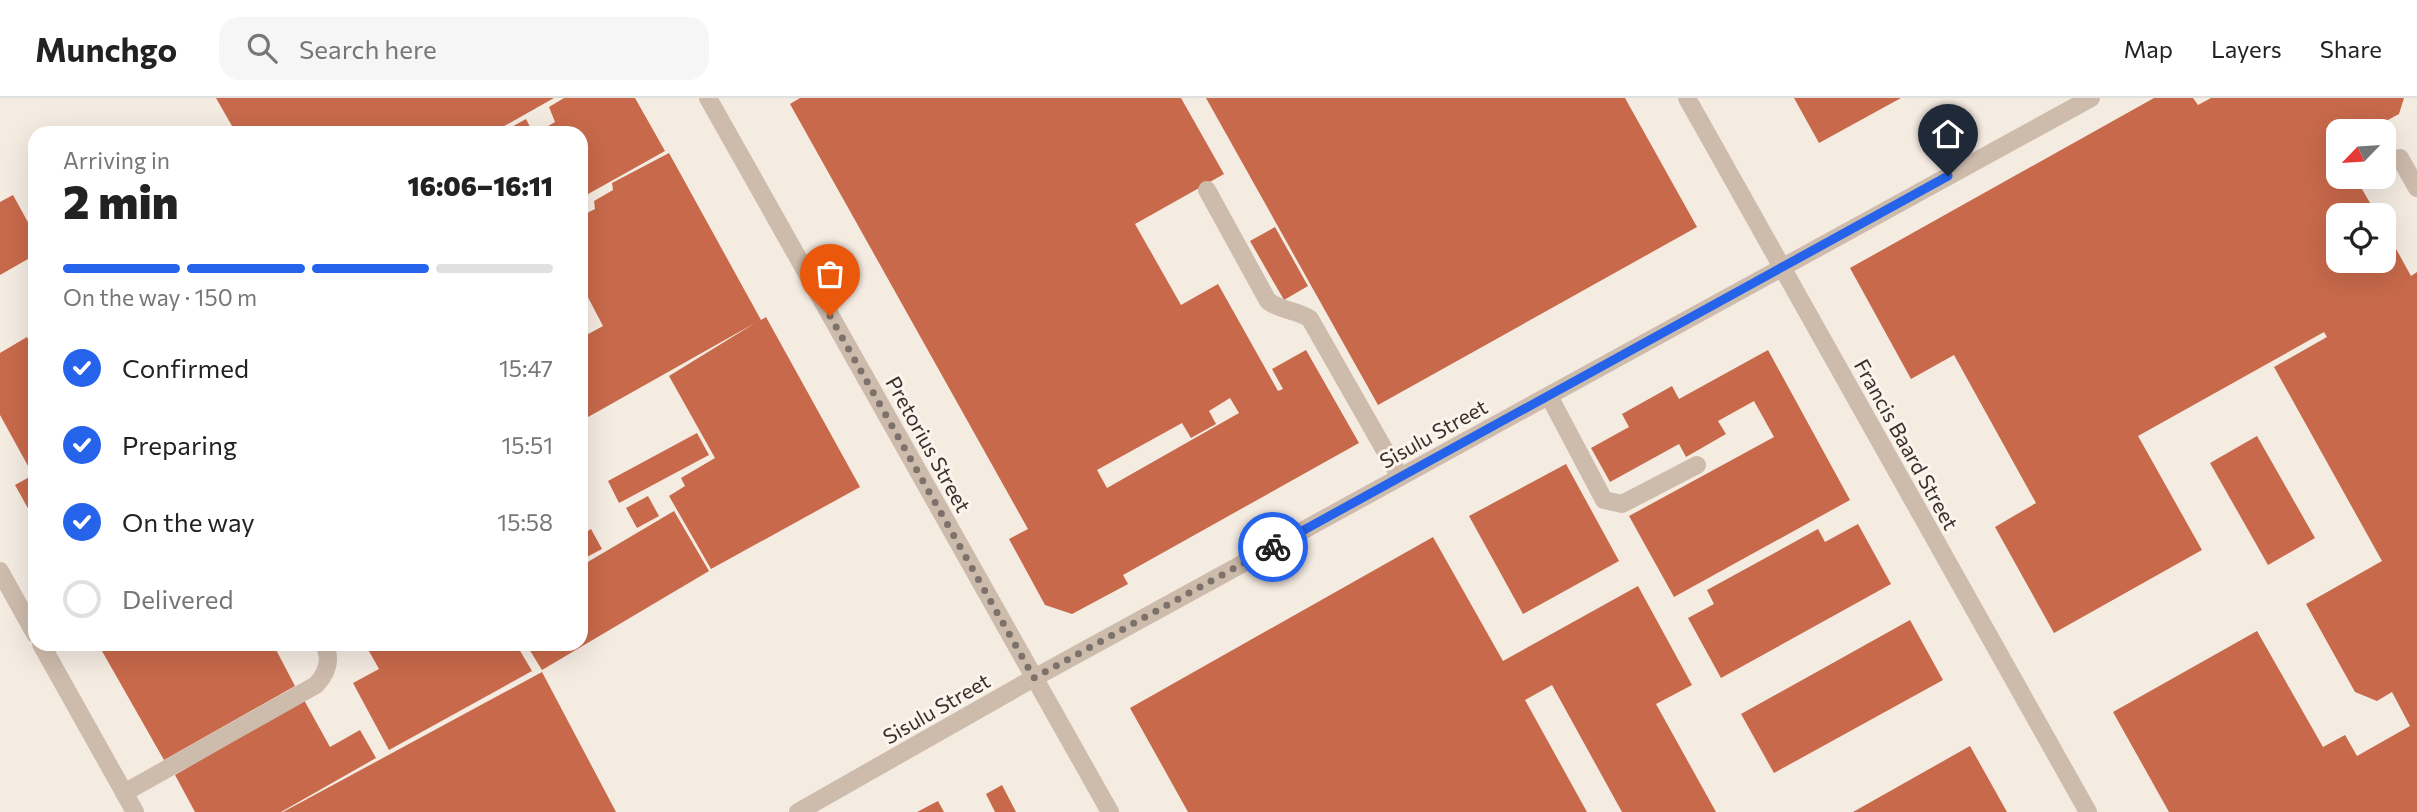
<!DOCTYPE html>
<meta charset="utf-8">
<style>
:root{--surface:#fff;--page:#f6f6f6;--text:#222;--muted:#767676;--line:#e0e0e0;--accent:#2563eb}
body{margin:0;font-family:Commissioner,sans-serif;background:var(--page);color:var(--text);height:100vh;display:flex;flex-direction:column;font-size:26px;white-space:nowrap}
*{box-sizing:border-box;margin:0}
p{font-size:23px;color:var(--muted)}
.icon{flex:none;width:38px;height:38px;fill:none;stroke:currentColor;stroke-width:2;stroke-linecap:round;stroke-linejoin:round}
.map{position:relative;flex:1;overflow:hidden}
.side{position:absolute;left:28px;top:28px;width:560px;height:525px;display:flex;flex-direction:column;background:var(--surface);border-radius:21px;box-shadow:0 7px 28px #0002}
.side>*{flex:none}
.needle{width:46px;rotate:245deg}
.controls{position:absolute;left:2326px;top:21px;display:grid;gap:14px}
.controls a{display:grid;place-items:center;width:70px;height:70px;border-radius:14px;background:var(--surface);box-shadow:0 7px 28px #0002;font-size:35px}
.pin{position:absolute;display:grid;place-items:center;width:60px;height:60px;color:#fff;margin:-72px -30px;border-radius:50% 50% 50% 0;rotate:-45deg;box-shadow:0 0 7px #0007}
.pin .icon{rotate:45deg}
.courier{position:absolute;display:grid;place-items:center;width:70px;height:70px;margin:-35px;border:5px solid #2563eb;border-radius:50%;background:#fff;color:#222;box-shadow:0 2px 9px #0007}
.overview em{font-style:normal;font-weight:800}
.overview div{display:flex;flex-direction:column-reverse}
.overview{display:flex;align-items:center;justify-content:space-between;height:119px;padding:0 35px}
h1{font-size:46px;font-weight:800;line-height:52px}
.bar{display:grid;grid-template-columns:repeat(4,1fr);gap:10px 7px;align-content:center;height:84px;padding:0 35px}
.bar i{height:9px;border-radius:5px;background:var(--line)}
.bar .selected{background:var(--accent)}
.bar p{grid-column:span 4}
ol{padding:0 35px;list-style:none}
li{display:flex;align-items:center;gap:21px;height:77px}
li p{margin-inline-start:auto}
li .icon{padding:7px;border-radius:50%;background:var(--accent);color:#fff;stroke-width:4}
li:last-child{color:var(--muted)}
li i{width:38px;height:38px;border:4px solid var(--line);border-radius:50%}
header{display:flex;align-items:center;gap:42px;box-sizing:border-box;height:98px;padding:0 35px;background:var(--surface);border-bottom:2px solid var(--line)}
header strong{font-size:33px}
nav{display:flex;gap:38px;margin-inline-start:auto;font-size:24px}
.search{width:490px;height:63px;background:var(--page);display:flex;align-items:center;gap:18px;box-sizing:border-box;padding:0 24px;border-radius:21px;color:var(--muted);font-size:26px}
.map>svg:first-child{display:block}
</style>
<header>
<strong>Munchgo</strong>
<div class="search"><svg class="icon" aria-label="search" viewBox="0 0 24 24"><circle cx="10" cy="10" r="6"/><path d="M15 15l6 6"/></svg>Search here</div>
<nav><a>Map</a><a>Layers</a><a>Share</a></nav>
</header>
<div class="map">
<svg width="2417" height="714" viewBox="0 0 2417 714">
<rect width="100%" height="100%" fill="#f4ebe1"/>
<g fill="#c8694b" fill-rule="evenodd">
<path d="M216,0H554L492,35H236Z"/>
<path d="M564,0H635L665,53L581,100V35H536L555,24L549,9Z"/>
<path d="M800,0H1181L1224,76L1135,126L1181,207L1218,186L1278,293L1283,291L1272,271L1306,252L1359,345L1123,477L1128,486L1072,516L1045,507L1009,441L1028,431L790,6ZM1230,300L1239,315L1107,390L1097,372L1182,325L1191,340L1216,326L1209,313Z"/>
<path d="M1206,0H1625L1697,129L1378,307Z"/>
<path d="M1794,0H1901L1819,45Z"/>
<path d="M2154,0H2193L2198,7L2211,0H2404L2399,16L2368,33H2338V79H2355L2377,117H2338V163H2384V129L2411,178L2417,174V714H2169L2113,614L2257,533L2323,649L2345,637L2357,658L2410,628L2392,594L2377,603L2355,594L2306,506L2382,463L2274,269L2327,239L2324,234L2138,338L2202,452L2054,535L1995,429L2036,405L1954,257L1911,281L1850,170Z"/>
<path d="M526,21L533,35H501Z"/>
<path d="M669,55L761,222L766,219L860,389L711,471L669,398L685,388L681,380L715,360L669,278L755,225L581,323V240L603,228L581,186V118L595,111L594,103L613,92L612,85Z"/>
<path d="M13,97L35,137V157L0,177V104Z"/>
<path d="M1275,129L1308,188L1284,202L1250,143Z"/>
<path d="M27,239L35,254V423L15,387L33,377L0,317V255Z"/>
<path d="M1768,252L1850,402L1674,499L1629,418L1774,339L1754,303L1718,323L1726,336L1686,359L1679,346L1610,384L1591,350L1629,329L1622,316L1672,288L1679,301Z"/>
<path d="M697,335L709,357L619,405L608,383Z"/>
<path d="M2257,338L2315,440L2268,467L2210,365Z"/>
<path d="M1566,366L1619,463L1523,516L1469,418Z"/>
<path d="M648,398L659,418L637,430L626,410Z"/>
<path d="M674,413L709,473L542,572L526,546H581V468Z"/>
<path d="M1858,426L1891,486L1721,580L1688,520L1714,506L1707,492L1818,431L1825,444Z"/>
<path d="M591,431L602,451L581,462V437Z"/>
<path d="M1433,439L1503,563L1638,488L1692,587L1656,606L1716,714H1622L1552,587L1525,602L1587,714H1188L1130,610Z"/>
<path d="M1910,522L1943,582L1774,675L1741,616Z"/>
<path d="M98,546H273L295,588L164,662Z"/>
<path d="M365,546H516L532,573L389,652L353,585L379,571Z"/>
<path d="M542,574L616,714H283Z"/>
<path d="M304,602L330,649L360,632L376,660L281,714H195L175,677Z"/>
<path d="M1970,648L2007,714H1853Z"/>
<path d="M1002,687L1016,714H995L986,696Z"/>
<path d="M938,703L944,714H917Z"/>
</g>
<g fill="none" stroke-linecap="round" stroke-linejoin="round">
<g stroke="#cdbbac" stroke-width="18">
<path d="M2400,60L2417,90"/>
<path d="M1207,92L1268,203C1281,213 1297,212 1310,221L1400,379"/>
<path d="M1549,298L1604,402L1622,406L1697,367"/>
<path d="M124,695L316,587C327,575 332,561 324,546"/>
</g>
<g stroke="#cdbbac" stroke-width="18">
<path d="M708,0L1110,714"/>
<path d="M1687,0L2088,714"/>
<path d="M0,473L35,536"/>
<path d="M41,546L135,714"/>
<path d="M798,714L1034,580L2091,0"/>
</g>
</g>
<g fill="none" stroke-linecap="round" stroke-linejoin="round">
<path stroke="#7c716b" stroke-width="7" stroke-dasharray="0 12.6" d="M830,218L1034,580L1273,449"/>
<path stroke="#2563eb" stroke-width="9" d="M1273,449L1948,78"/>
</g>
<g text-anchor="middle" dominant-baseline="central" stroke-width="6" stroke-linejoin="round" paint-order="stroke">
<g font-size="21" fill="#3b302b" stroke="#fbf5ee">
<text transform="translate(1433 335) rotate(-29)">Sisulu Street</text>
<text transform="translate(929 346) rotate(61)">Pretorius Street</text>
<text transform="translate(1907 346) rotate(61)">Francis Baard Street</text>
<text transform="translate(936 610) rotate(-30)">Sisulu Street</text>
</g>
</g>
</svg>
<div class="controls">
<a><svg class="needle" viewBox="-14 -14 28 28"><path d="M0-13l5 13h-10z" fill="#e53935"/><path d="M0 13l5-13h-10z" fill="#767676"/></svg></a>
<a><svg class="icon" aria-label="locate" viewBox="0 0 24 24"><circle cx="12" cy="12" r="6"/><path d="M12 2v4M12 18v4M2 12h4M18 12h4"/></svg></a>
</div>
<div class="pin" style="left:830px;top:218px;background:#ea580c"><svg class="icon" aria-label="bag" viewBox="0 0 24 24"><path d="M5 8h14l-1 12H6zM9 8a3 3 0 0 1 6 0"/></svg></div>
<div class="pin" style="left:1948px;top:78px;background:#1f2937"><svg class="icon" aria-label="home" viewBox="0 0 24 24"><path d="M3 11l9-7 9 7M6 9v11h12V9"/></svg></div>
<div class="courier" style="left:1273px;top:449px"><svg class="icon" aria-label="bike" viewBox="0 0 24 24"><circle cx="6" cy="16" r="4"/><circle cx="18" cy="16" r="4"/><path d="M6 16l4-8h5l3 8M10 8l3 8H6M13 5h3"/></svg></div>
<section class="side">
<div class="overview"><div><h1>2 min</h1><p>Arriving in</p></div><em>16:06–16:11</em></div>
<div class="bar"><i class="selected"></i><i class="selected"></i><i class="selected"></i><i></i><p>On the way · 150 m</p></div>
<ol>
<li><svg class="icon" aria-label="check" viewBox="0 0 24 24"><path d="M5 12l5 5 9-10"/></svg>Confirmed<p>15:47</p></li>
<li><svg class="icon" aria-label="check" viewBox="0 0 24 24"><path d="M5 12l5 5 9-10"/></svg>Preparing<p>15:51</p></li>
<li><svg class="icon" aria-label="check" viewBox="0 0 24 24"><path d="M5 12l5 5 9-10"/></svg>On the way<p>15:58</p></li>
<li><i></i>Delivered</li>
</ol>
</section>
</div>
